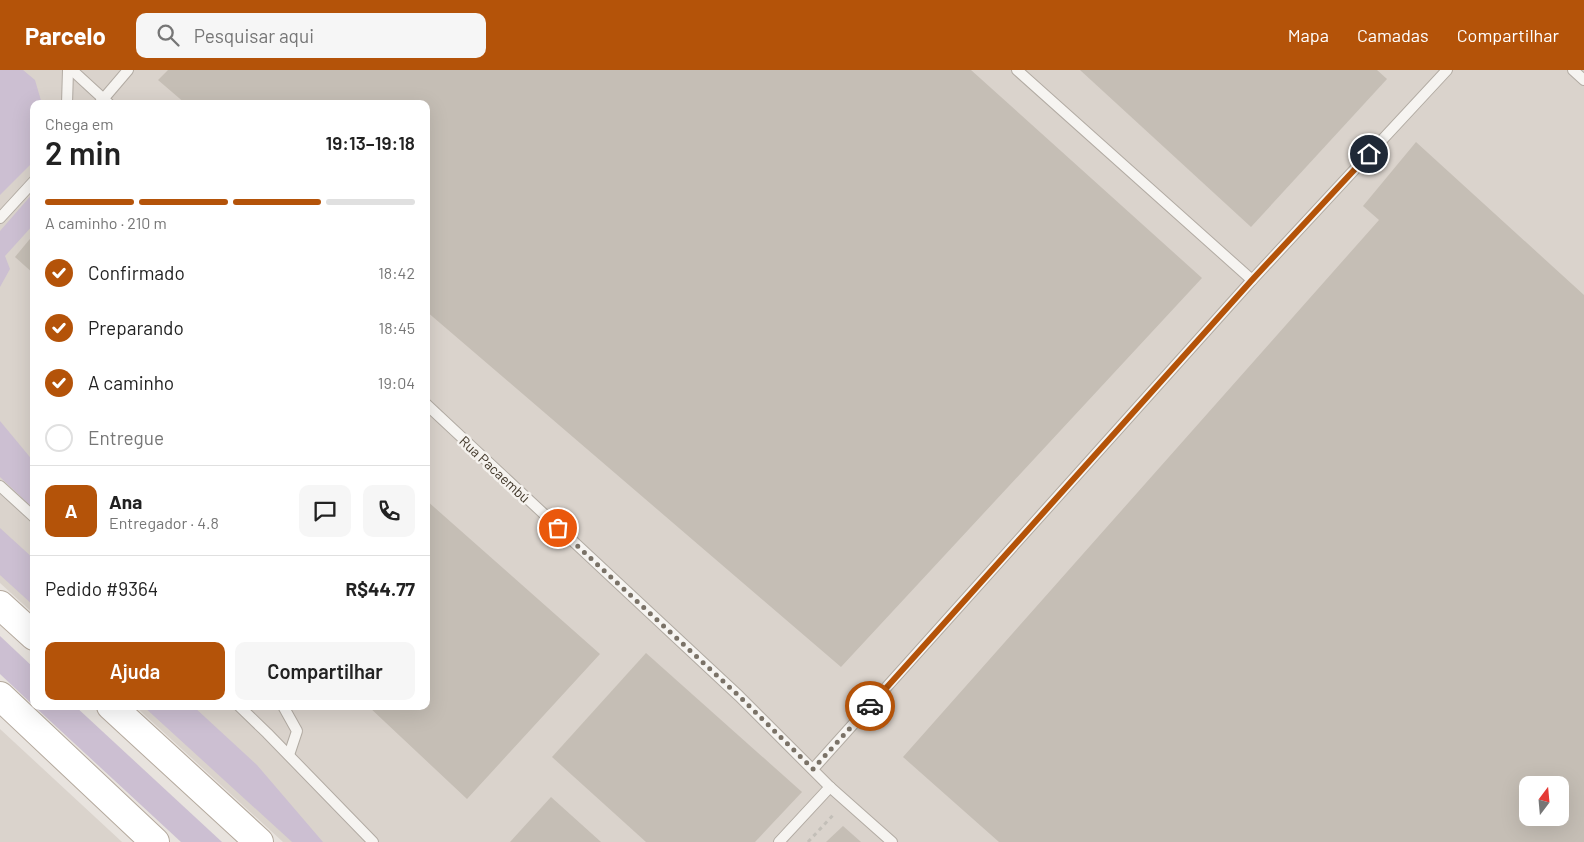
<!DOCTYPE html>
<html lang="pt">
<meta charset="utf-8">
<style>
:root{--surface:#fff;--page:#f6f6f6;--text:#222;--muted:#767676;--line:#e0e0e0;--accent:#b45309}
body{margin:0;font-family:Barlow,sans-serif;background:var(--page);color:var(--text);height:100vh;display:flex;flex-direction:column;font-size:19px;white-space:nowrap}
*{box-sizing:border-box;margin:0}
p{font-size:16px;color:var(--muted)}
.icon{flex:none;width:28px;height:28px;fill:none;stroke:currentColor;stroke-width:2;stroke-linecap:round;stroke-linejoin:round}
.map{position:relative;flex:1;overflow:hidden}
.side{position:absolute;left:30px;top:30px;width:400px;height:610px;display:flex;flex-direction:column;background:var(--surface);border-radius:10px;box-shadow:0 5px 20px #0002}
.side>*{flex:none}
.needle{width:32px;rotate:16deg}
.buttons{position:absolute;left:1519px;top:706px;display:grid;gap:10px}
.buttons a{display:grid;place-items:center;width:50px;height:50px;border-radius:10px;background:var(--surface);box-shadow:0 5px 20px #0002;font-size:25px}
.pin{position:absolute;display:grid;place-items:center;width:42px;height:42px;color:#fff;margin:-21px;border:2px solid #fff;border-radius:50%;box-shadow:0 1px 5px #0007}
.courier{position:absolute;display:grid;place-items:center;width:50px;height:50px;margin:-25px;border:4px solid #b45309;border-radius:50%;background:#fff;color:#222;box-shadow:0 1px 6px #0007}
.head em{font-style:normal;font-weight:600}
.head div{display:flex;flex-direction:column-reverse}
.head{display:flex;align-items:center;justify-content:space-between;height:85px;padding:0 15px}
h1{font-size:32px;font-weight:600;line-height:38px}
.bar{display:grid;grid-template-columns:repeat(4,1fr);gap:8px 5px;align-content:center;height:60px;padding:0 15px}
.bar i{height:6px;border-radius:4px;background:var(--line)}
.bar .current{background:var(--accent)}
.bar p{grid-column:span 4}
.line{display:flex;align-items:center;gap:12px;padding:0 15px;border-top:1px solid var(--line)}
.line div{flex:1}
.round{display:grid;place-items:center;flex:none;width:52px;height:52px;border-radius:10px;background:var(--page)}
ol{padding:0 15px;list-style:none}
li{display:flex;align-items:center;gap:15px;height:55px}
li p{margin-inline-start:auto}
li .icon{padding:5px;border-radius:50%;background:var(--accent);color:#fff;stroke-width:4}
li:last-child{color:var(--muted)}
li i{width:28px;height:28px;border:2px solid var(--line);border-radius:50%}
.action{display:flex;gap:10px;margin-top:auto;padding:10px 15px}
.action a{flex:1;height:58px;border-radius:10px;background:var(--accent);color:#fff;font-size:20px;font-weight:600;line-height:58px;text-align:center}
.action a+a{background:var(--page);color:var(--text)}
header{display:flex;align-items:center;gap:30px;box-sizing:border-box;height:70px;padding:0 25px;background:var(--accent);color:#fff}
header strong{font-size:24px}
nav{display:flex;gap:28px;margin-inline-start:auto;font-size:18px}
.search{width:350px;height:45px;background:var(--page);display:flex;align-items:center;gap:12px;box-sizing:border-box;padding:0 18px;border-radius:10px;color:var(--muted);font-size:19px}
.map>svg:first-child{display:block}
</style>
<header>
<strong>Parcelo</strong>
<div class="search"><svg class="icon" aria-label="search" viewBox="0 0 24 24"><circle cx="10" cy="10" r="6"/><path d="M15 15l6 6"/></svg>Pesquisar aqui</div>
<nav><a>Mapa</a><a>Camadas</a><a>Compartilhar</a></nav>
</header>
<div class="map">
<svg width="1584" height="772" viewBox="0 0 1584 772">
<rect width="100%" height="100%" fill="#e8e3de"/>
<g fill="#dad3cc" fill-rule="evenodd">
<path d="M0,0H1584V772H283L135,636H426V34H34V544L0,513ZM1528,715H1560V748H1528Z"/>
<path d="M0,659L122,772H0Z"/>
</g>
<g fill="#ccbfd2">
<path d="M0,0H23L35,10L42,34H34V91L0,125Z"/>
<path d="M34,122V154L5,186L10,199L0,217V161Z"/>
<path d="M0,351L34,392V439L0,407Z"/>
<path d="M0,458L34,489V536L0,505Z"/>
<path d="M0,566L34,598V636L0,604Z"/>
<path d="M34,636H75L222,772H181Z"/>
<path d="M143,636H193L257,695L323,772H292Z"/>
</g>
<g fill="#c5beb5" fill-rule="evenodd">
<path d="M168,0H971L1202,208L841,597L426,241V34H186L158,10Z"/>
<path d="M1080,0H1377L1387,9L1251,157Z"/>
<path d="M1416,72L1584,225V772H999L903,687L1379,150L1363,136ZM1528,715H1560V748H1528Z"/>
<path d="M34,164V204L15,187Z"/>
<path d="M426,430L600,584L467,729L368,636H426Z"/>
<path d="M646,583L802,722L755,772H646L552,687Z"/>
<path d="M551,727L601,772H510Z"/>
<path d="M843,756L861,772H826Z"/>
</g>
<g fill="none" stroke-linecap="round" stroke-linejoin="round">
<defs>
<g id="lane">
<path d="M72,0L109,34"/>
<path d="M1017,0L1252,210L1447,0"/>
<path d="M1573,0L1584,10"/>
<path d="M67,34L68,0"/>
<path d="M99,34L128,0"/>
<path d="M0,148L34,111"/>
<path d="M426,334L739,626L830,717L892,772"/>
<path d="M0,416L34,447"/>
<path d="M239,636L267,663L373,772"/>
<path d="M283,636L297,661L289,685"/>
<path d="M813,699L1252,210"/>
<path d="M779,772L830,717"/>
</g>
<g id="primary">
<path d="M0,535L34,566"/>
<path d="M0,626L155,772"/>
<path d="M111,636L259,772"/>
</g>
</defs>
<use href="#lane" stroke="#b2aba3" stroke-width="12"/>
<use href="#primary" stroke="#b4a99d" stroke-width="30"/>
<path stroke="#c3bfb8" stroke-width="3" stroke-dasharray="4 4" stroke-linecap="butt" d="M808,772L835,743"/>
<use href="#lane" stroke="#f6f4f1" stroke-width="10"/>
<use href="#primary" stroke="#fff" stroke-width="28"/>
</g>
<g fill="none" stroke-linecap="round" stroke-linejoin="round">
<path stroke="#7a7267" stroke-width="5" stroke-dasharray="0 9" d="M558,458L739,626L813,699L870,636"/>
<path stroke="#b45309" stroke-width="6" d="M870,636L1252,210L1369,84"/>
</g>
<g text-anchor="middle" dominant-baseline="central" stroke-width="5" stroke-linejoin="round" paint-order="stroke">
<g font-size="14" fill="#3f3527" stroke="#f5f2ee">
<text transform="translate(495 399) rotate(43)">Rua Pacaembú</text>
</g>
</g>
</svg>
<div class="buttons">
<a><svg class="needle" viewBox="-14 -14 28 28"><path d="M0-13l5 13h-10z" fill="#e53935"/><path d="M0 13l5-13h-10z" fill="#767676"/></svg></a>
</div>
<div class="pin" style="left:558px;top:458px;background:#ea580c"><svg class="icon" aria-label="bag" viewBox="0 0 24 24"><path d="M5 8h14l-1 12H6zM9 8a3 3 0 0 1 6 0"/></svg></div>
<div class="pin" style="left:1369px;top:84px;background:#1f2937"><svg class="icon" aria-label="home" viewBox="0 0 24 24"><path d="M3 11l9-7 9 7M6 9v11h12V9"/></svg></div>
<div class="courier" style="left:870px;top:636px"><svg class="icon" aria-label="car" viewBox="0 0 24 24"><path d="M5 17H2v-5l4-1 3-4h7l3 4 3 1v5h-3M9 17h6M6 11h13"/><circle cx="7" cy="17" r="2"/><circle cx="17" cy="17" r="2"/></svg></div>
<section class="side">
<div class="head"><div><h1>2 min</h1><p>Chega em</p></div><em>19:13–19:18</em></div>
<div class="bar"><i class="current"></i><i class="current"></i><i class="current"></i><i></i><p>A caminho · 210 m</p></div>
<ol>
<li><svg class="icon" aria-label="check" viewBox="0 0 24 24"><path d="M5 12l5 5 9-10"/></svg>Confirmado<p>18:42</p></li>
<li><svg class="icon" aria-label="check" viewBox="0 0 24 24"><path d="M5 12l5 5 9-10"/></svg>Preparando<p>18:45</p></li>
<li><svg class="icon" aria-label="check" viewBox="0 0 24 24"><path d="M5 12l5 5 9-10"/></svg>A caminho<p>19:04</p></li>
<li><i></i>Entregue</li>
</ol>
<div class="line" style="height:90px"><b class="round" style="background:var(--accent);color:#fff">A</b><div><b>Ana</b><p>Entregador · 4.8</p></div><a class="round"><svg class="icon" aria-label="chat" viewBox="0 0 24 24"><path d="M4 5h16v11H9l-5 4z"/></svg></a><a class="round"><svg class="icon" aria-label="phone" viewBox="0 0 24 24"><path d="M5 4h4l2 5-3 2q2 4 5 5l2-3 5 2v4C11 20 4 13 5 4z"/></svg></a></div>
<div class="line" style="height:65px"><div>Pedido #9364</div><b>R$44.77</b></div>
<div class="action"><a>Ajuda</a><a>Compartilhar</a></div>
</section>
</div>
